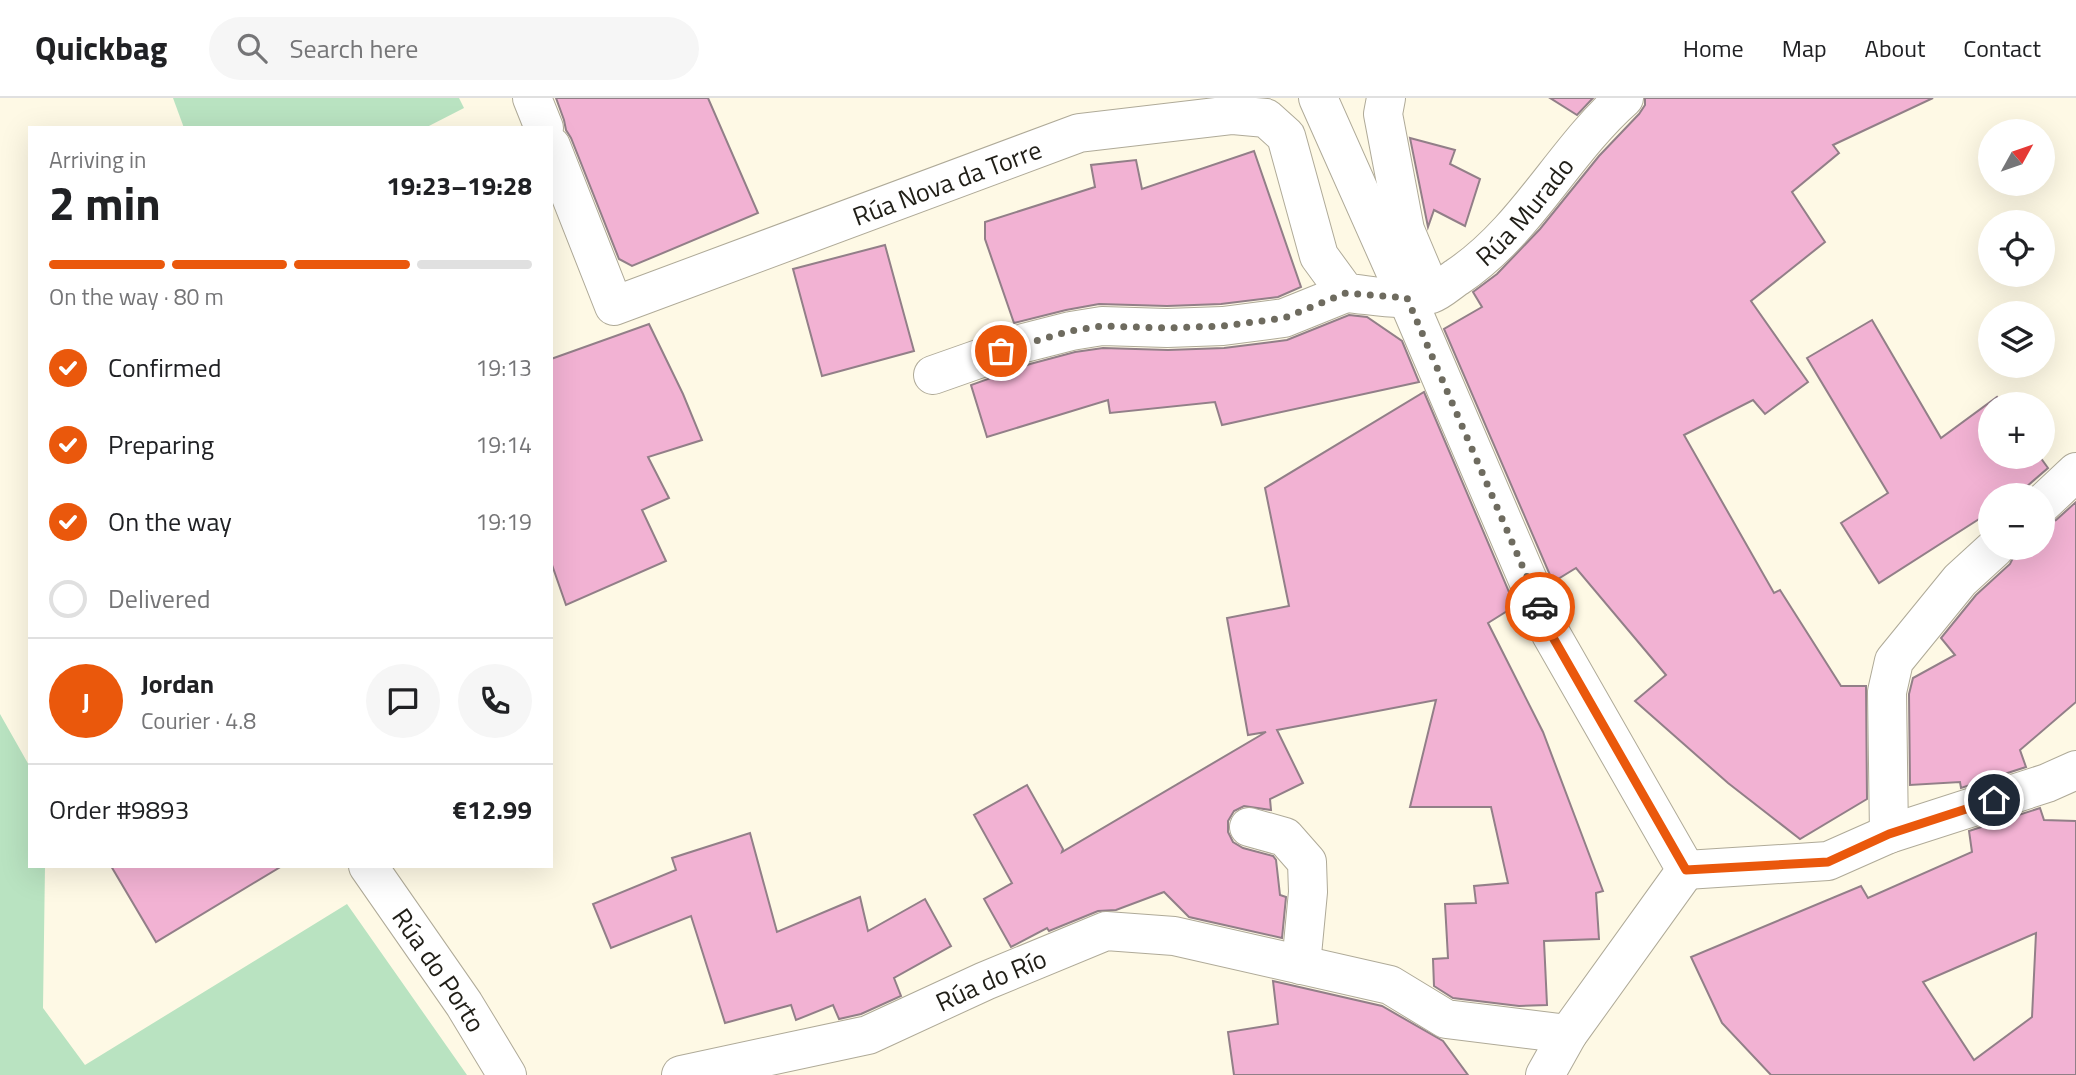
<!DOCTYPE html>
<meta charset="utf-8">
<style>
:root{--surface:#fff;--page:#f6f6f6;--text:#202124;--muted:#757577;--line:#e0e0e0;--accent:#ea580c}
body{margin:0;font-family:"Titillium Web",sans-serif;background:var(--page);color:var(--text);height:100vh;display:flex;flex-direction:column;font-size:26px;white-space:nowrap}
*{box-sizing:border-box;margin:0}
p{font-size:23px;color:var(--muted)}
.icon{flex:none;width:38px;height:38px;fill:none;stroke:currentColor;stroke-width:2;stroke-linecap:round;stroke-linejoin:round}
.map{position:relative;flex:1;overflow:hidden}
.side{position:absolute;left:28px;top:28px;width:525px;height:742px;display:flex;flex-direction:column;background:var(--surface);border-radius:0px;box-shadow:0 7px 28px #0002}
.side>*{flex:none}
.needle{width:46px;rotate:50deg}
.fabs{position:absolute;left:1978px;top:21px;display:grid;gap:14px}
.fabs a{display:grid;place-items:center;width:77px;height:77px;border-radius:50%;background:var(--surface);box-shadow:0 7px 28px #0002;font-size:35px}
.pin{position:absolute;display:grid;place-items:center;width:60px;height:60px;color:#fff;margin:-30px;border:4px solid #fff;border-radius:50%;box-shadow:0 2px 7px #0007}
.courier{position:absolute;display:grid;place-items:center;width:70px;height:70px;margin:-35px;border:5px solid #ea580c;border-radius:50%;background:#fff;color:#222;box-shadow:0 2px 9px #0007}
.overview em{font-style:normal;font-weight:700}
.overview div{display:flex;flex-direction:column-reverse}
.overview{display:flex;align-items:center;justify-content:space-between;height:119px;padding:0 21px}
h1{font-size:46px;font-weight:700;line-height:52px}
.bar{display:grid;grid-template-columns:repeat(4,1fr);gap:10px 7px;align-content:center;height:84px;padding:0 21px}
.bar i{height:9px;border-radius:5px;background:var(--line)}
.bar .current{background:var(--accent)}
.bar p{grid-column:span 4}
.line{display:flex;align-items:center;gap:18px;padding:0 21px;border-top:2px solid var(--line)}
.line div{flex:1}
.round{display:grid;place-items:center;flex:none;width:74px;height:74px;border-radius:37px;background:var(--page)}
ol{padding:0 21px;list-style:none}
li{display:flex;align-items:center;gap:21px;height:77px}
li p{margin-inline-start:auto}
li .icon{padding:7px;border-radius:50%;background:var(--accent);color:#fff;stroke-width:4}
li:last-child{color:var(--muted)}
li i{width:38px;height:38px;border:4px solid var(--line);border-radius:50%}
header{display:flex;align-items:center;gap:42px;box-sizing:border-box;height:98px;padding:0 35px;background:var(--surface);border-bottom:2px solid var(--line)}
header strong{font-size:33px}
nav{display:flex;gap:38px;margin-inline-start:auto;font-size:24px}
.search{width:490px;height:63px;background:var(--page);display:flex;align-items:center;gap:18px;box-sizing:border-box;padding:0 24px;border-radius:38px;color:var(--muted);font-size:26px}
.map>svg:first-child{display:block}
</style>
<header>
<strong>Quickbag</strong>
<div class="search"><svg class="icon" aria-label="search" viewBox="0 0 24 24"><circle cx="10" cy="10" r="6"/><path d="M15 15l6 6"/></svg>Search here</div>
<nav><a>Home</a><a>Map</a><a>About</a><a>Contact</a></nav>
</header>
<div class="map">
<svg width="2076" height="977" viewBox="0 0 2076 977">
<rect width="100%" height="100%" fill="#fef9e5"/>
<g fill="#b9e3c1">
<path d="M173,0H459L464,10L425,30H184Z"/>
<path d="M0,616L30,669V768H45L43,910L85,967L347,806L467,977H0Z"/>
</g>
<g fill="#f2b2d3" stroke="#927f88" stroke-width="2" fill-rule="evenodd">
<path d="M556,0H708L758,115L632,168L619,161L571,40L566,32L564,22Z"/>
<path d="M1550,0H1593L1577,17Z"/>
<path d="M1645,0H1933L1833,47L1839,55L1792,94L1825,144L1751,203L1808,284L1765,316L1753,302L1684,337L1774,495L1780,492L1841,588H1866L1867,701L1800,741L1728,685L1635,603L1666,577L1576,470L1553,484L1444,231L1482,209L1473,194L1497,176L1540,131L1599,58L1639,16L1645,7Z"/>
<path d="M1410,40L1455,52L1450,66L1480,81L1465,128L1434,112L1428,129Z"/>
<path d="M1254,53L1301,189L1278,199L1221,206L1167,208L1099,206L1066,212L1014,225L985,141V124L1095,89L1091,67L1136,62L1142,91Z"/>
<path d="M885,147L914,253L822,278L793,171Z"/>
<path d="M1349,217L1367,219L1402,243L1419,284L1222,327L1215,304L1110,315L1108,302L987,339L971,287L1030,266L1075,254L1103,250L1168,252L1224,250L1287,242Z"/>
<path d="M1872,222L1941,340L1997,299L2002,306H1990V359H2040L2048,370L2017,397H1990V414L1879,485L1841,425L1888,395L1807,260Z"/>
<path d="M649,226L683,296L702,342L648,359L669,400L642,412L666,463L566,507L551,464V261Z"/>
<path d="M1424,294L1515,508L1488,525L1543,634L1603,793L1596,795L1599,841L1544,843L1547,907L1519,908L1453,900L1434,888L1433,861L1448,860L1445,806L1476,805L1474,788L1508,785L1491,709H1410L1436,602L1277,632L1303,685L1270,701L1271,712L1244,708L1234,713L1228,723V734L1233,744L1243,750L1273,758L1276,762L1280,797L1286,799L1282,840L1189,819L1164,794L1116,812L1098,813L1049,833L1047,830L1011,849L984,801L1012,785L974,717L1027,687L1063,751L1062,754L1266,634L1248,637L1227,520L1289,508L1265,390Z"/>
<path d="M2076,404V604L2020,652L2026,669L1961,690L1960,684L1910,687L1909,596L1913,580L1955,557L1941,540L1976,497L2010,466L2018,450H2042V427L2056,422Z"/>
<path d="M2040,710L2044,722L2076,723V977H1771L1722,925L1691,859L1861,788L1868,800L1972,754L1969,733ZM2036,835L2032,919L1974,962L1923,884Z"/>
<path d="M750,735L777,834L860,799L868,833L925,801L951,848L894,880L901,898L861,916L839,921L833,907L796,922L791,907L725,925L691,818L611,850L593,806L676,772L672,760Z"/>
<path d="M111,768H282L156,844Z"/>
<path d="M1273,883L1382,908L1443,943L1468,977H1234L1228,934L1278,926Z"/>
</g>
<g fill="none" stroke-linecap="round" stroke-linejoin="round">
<defs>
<g id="minor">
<path d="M532,0L544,30"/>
<path d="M1318,0L1407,200L1551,536L1686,772L1568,936L1545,977"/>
<path d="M1386,0L1383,16L1405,132L1424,177"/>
<path id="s1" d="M551,48L614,208L1079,35L1233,17L1266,20L1286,38L1319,158L1346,195C1373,197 1405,205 1431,196C1440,193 1449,184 1457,179C1526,133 1563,54 1624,0"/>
<path d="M933,277L1024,245L1071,233L1102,228L1167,230L1223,228L1284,220L1346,195"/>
<path d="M2042,406L2076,374"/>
<path d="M1249,729L1285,739L1307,764L1308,794L1301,867"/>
<path d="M1889,736L1887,594L1894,563L1960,482L1995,450"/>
<path id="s2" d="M368,768L464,906L507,977"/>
<path d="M1686,772L1828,763L1889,736L2047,685L2076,672"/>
<path id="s3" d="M681,977L868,937L985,883L1106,833L1174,838L1390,887L1446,921L1568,936"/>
</g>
</defs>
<use href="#minor" stroke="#afaa98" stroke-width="40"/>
<use href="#minor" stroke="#fff" stroke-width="38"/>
</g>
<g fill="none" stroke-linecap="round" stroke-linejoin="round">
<path stroke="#6e6b5f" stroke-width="7" stroke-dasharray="0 12.6" d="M1001,253L1070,233L1102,228L1167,230L1223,228L1284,220L1346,195L1407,200L1540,509"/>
<path stroke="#ea580c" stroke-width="9" d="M1540,509L1551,536L1686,772L1828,764L1889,736L1994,702"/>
</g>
<g text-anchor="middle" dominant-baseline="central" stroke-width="7" stroke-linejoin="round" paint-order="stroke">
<g font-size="26" fill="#201e17" stroke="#fef9e5">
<text stroke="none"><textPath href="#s1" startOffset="527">Rúa Nova da Torre</textPath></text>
<text stroke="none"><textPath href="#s1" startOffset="1265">Rúa Murado</textPath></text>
<text stroke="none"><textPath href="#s2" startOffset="126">Rúa do Porto</textPath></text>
<text stroke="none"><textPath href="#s3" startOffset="326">Rúa do Río</textPath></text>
</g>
</g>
</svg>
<div class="fabs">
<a><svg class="needle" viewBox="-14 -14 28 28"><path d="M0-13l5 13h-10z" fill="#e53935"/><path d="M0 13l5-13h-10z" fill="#757577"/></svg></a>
<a><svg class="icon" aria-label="locate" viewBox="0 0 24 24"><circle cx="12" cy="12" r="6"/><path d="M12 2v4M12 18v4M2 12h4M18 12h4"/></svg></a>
<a><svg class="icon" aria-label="layers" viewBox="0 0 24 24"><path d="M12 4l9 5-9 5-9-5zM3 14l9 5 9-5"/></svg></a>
<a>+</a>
<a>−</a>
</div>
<div class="pin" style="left:1001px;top:253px;background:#ea580c"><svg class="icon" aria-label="bag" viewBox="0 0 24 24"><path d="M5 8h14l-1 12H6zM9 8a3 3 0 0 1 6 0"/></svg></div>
<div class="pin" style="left:1994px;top:702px;background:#1f2937"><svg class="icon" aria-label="home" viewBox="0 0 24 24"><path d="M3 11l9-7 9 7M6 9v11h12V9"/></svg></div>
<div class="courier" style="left:1540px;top:509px"><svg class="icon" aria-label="car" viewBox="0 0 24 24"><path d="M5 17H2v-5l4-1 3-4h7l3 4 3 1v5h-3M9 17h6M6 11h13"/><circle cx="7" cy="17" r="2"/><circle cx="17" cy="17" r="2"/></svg></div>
<section class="side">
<div class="overview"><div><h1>2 min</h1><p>Arriving in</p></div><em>19:23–19:28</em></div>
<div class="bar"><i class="current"></i><i class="current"></i><i class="current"></i><i></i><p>On the way · 80 m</p></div>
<ol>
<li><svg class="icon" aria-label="check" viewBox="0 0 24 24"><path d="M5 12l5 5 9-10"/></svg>Confirmed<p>19:13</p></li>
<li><svg class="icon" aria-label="check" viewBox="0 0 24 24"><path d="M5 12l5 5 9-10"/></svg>Preparing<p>19:14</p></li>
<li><svg class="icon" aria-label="check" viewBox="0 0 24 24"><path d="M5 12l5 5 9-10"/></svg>On the way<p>19:19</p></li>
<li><i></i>Delivered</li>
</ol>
<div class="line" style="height:126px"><b class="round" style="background:var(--accent);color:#fff">J</b><div><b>Jordan</b><p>Courier · 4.8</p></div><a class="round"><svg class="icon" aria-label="chat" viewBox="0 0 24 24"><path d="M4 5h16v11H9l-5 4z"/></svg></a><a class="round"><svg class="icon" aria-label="phone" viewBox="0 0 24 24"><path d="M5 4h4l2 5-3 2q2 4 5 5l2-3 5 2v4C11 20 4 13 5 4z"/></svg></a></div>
<div class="line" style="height:91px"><div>Order #9893</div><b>€12.99</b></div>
</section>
</div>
